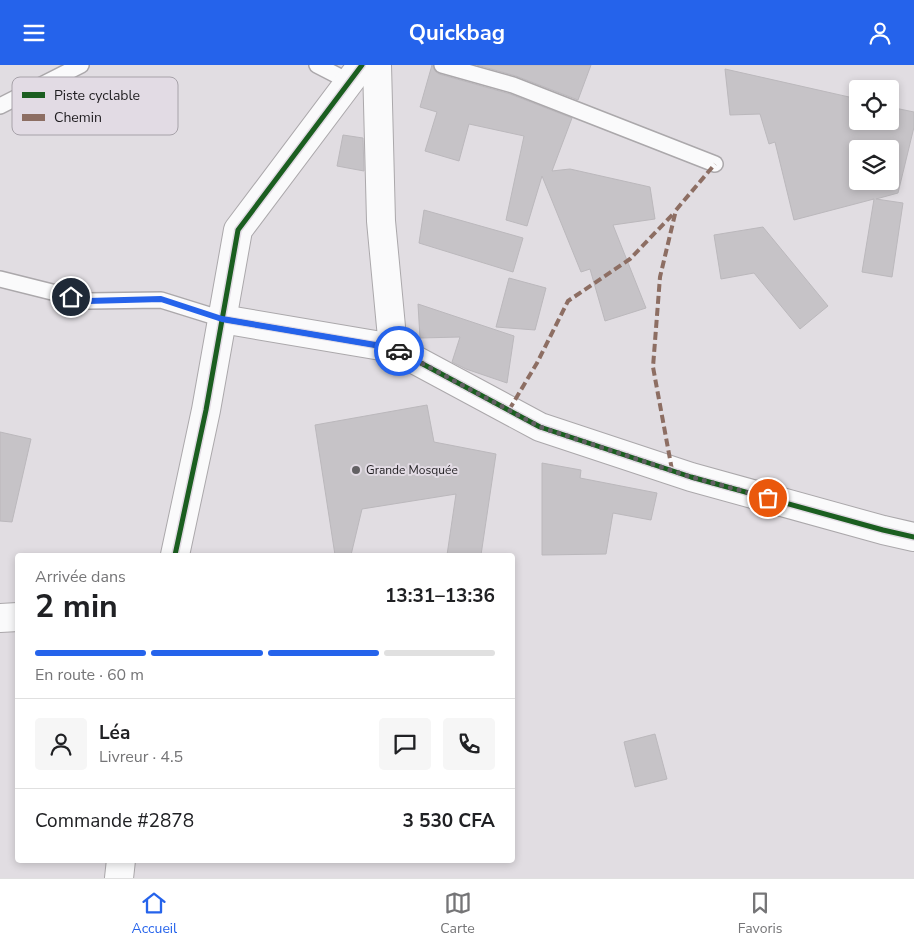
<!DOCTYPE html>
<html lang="fr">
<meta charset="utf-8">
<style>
:root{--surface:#fff;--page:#f6f6f6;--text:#202124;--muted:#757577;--line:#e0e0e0;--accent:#2563eb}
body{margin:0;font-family:"Nunito Sans",sans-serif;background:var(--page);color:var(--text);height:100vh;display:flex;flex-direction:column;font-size:19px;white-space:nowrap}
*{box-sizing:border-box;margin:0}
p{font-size:16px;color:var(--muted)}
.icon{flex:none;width:28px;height:28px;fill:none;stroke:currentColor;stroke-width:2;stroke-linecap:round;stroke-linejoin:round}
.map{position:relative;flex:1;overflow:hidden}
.side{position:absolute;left:15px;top:488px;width:500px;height:310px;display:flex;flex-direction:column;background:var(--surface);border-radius:5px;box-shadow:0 2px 8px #0003}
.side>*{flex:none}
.fabs{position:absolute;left:849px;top:15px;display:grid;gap:10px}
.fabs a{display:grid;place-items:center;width:50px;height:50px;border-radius:5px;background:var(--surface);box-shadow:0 2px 8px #0003;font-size:25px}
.pin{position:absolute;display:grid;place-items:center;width:42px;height:42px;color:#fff;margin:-21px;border:2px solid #fff;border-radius:50%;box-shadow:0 1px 5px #0007}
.courier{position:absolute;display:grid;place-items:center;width:50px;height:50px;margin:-25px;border:4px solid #2563eb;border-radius:50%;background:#fff;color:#222;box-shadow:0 1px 6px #0007}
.overview em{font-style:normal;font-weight:700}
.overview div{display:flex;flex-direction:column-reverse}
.overview{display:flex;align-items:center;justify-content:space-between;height:85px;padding:0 20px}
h1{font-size:32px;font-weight:700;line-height:38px}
.bar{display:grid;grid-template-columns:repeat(4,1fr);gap:8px 5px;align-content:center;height:60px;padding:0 20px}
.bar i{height:6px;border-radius:4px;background:var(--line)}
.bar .active{background:var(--accent)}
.bar p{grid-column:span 4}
.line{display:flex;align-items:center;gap:12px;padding:0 20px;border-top:1px solid var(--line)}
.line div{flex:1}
.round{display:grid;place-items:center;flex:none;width:52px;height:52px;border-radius:5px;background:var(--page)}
header{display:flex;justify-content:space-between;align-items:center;height:65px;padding:0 20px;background:var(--accent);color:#fff;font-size:22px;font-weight:700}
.tab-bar{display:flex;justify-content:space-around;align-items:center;height:70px;border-top:1px solid var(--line);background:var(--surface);font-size:14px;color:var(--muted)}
.tab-bar a{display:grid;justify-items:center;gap:2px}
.tab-bar .active{color:var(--accent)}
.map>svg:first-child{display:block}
</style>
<header><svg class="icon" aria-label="menu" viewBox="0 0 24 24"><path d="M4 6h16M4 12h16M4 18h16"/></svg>Quickbag<svg class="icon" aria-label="person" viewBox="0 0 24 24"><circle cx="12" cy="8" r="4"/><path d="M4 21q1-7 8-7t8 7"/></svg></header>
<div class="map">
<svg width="914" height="813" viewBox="0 0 914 813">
<rect width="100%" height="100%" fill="#e1dde2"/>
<g fill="#c6c3c7" stroke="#bbb8bc" fill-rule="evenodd">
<path d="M432,0L435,6L439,9L510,29L572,53L552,106L570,104L650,122L655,154L613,160L646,243L605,256L590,204L581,207L542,111L527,161L506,155L524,71L469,59L459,96L425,86L437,47L420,42Z"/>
<path d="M477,0H591L578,35L516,11Z"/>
<path d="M725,4L858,34V56H890V42L914,47V62L898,128L876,134L903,138L892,212L862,207L874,134L794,155L775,77L769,79L760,49L730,50ZM858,84H890V116H858Z"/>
<path d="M343,70L363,73L364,106L337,101Z"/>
<path d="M424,145L523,173L513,207L419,178Z"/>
<path d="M763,162L828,241L800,264L754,208L721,214L714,170Z"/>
<path d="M509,213L546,223L535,265L496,262Z"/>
<path d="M418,239L514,271L507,318L466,304L452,297L460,272L420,273Z"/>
<path d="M427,340L434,377L496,389L481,490H447L456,429L362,444L351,490H335L315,360Z"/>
<path d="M0,367L31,374L12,457L0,456Z"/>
<path d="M542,398L581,405L580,413L657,428L651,455L613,448L606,489L542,490Z"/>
<path d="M655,669L667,714L635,722L624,677Z"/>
</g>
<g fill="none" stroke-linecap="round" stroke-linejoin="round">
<defs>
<g id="lane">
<path d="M317,0L350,17"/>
<path d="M442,0L513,20L715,99"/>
<path d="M0,41L81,0"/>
<path d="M0,214L88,236L161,235L222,254"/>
</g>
<g id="street">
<path d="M377,0L381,156L393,283"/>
<path d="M222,254L393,283L540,362L691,412L883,465L914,472"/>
<path d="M175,490L206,345L238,165L362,0"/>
<path d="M0,553L18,552"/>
<path d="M119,813L121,795"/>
</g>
</defs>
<use href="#lane" stroke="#aba8ab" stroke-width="18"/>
<use href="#street" stroke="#aba8ab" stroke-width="30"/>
<use href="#lane" stroke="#fafafb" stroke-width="15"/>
<use href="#street" stroke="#fafafb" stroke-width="28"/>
<g stroke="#8d6e63" stroke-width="4" stroke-dasharray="8 4" stroke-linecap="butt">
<path d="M509,345L537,298L568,236L630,194L675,147"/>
<path d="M672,405L653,302L660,212L676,145L715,99"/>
</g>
<defs>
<g id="cycleway">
<path d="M222,254L393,283L540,362L691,412L883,465L914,472"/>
<path d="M175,490L206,345L238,165L362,0"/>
</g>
</defs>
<use href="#cycleway" stroke="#e2dbe4" stroke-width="8"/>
<use href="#cycleway" stroke="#1b5e20" stroke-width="5"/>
</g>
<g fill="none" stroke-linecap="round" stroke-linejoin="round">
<path stroke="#626063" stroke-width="5" stroke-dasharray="0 9" d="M399,286L540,362L691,412L768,433"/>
<path stroke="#2563eb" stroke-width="6" d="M71,232L88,236L161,234L222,254L393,283L399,286"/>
</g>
<circle fill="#626063" stroke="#e2dbe4" stroke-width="2" cx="356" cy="405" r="5"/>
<g text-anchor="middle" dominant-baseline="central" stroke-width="4" stroke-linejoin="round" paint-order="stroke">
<g font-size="12" fill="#1e1c1f" stroke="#e2dbe4" text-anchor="start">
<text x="366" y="405">Grande Mosquée</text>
</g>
</g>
<rect x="12" y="12" width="166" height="58" rx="8" fill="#e2dbe4" stroke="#a7a2a9" stroke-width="1"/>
<rect x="22" y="27" width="23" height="6" fill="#1b5e20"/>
<rect x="22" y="49" width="23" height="7" fill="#8d6e63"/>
<g font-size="14" fill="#1e1c1f">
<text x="54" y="35">Piste cyclable</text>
<text x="54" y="57">Chemin</text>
</g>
</svg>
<div class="fabs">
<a><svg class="icon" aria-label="locate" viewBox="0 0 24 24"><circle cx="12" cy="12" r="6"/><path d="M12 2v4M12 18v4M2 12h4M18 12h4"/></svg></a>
<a><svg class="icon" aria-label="layers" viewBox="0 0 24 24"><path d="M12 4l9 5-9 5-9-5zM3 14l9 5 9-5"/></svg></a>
</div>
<div class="pin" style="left:768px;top:433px;background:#ea580c"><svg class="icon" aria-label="bag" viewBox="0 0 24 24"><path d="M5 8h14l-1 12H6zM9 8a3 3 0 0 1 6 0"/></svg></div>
<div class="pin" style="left:71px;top:232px;background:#1f2937"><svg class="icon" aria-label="home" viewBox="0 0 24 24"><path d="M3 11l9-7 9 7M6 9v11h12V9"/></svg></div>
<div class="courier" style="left:399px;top:286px"><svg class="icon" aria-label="car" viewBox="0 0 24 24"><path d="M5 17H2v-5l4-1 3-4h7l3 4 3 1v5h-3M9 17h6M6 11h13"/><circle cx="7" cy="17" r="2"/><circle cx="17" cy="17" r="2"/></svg></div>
<section class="side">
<div class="overview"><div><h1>2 min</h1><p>Arrivée dans</p></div><em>13:31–13:36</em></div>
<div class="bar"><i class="active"></i><i class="active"></i><i class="active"></i><i></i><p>En route · 60 m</p></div>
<div class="line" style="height:90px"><a class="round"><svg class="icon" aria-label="person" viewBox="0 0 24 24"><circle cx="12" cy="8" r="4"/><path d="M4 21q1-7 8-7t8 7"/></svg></a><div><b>Léa</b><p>Livreur · 4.5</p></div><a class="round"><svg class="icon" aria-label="chat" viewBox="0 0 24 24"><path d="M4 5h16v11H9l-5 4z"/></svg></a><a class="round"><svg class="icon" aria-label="phone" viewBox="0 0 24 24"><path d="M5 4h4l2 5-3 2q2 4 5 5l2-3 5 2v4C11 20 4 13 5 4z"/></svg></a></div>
<div class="line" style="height:65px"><div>Commande #2878</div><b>3 530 CFA</b></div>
</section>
</div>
<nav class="tab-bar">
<a class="active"><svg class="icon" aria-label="home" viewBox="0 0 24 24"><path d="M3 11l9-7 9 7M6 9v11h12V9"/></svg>Accueil</a>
<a><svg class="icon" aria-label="map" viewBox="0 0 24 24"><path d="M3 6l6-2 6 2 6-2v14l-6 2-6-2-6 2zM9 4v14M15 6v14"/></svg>Carte</a>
<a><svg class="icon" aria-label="saved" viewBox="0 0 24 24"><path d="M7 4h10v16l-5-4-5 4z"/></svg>Favoris</a>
</nav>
